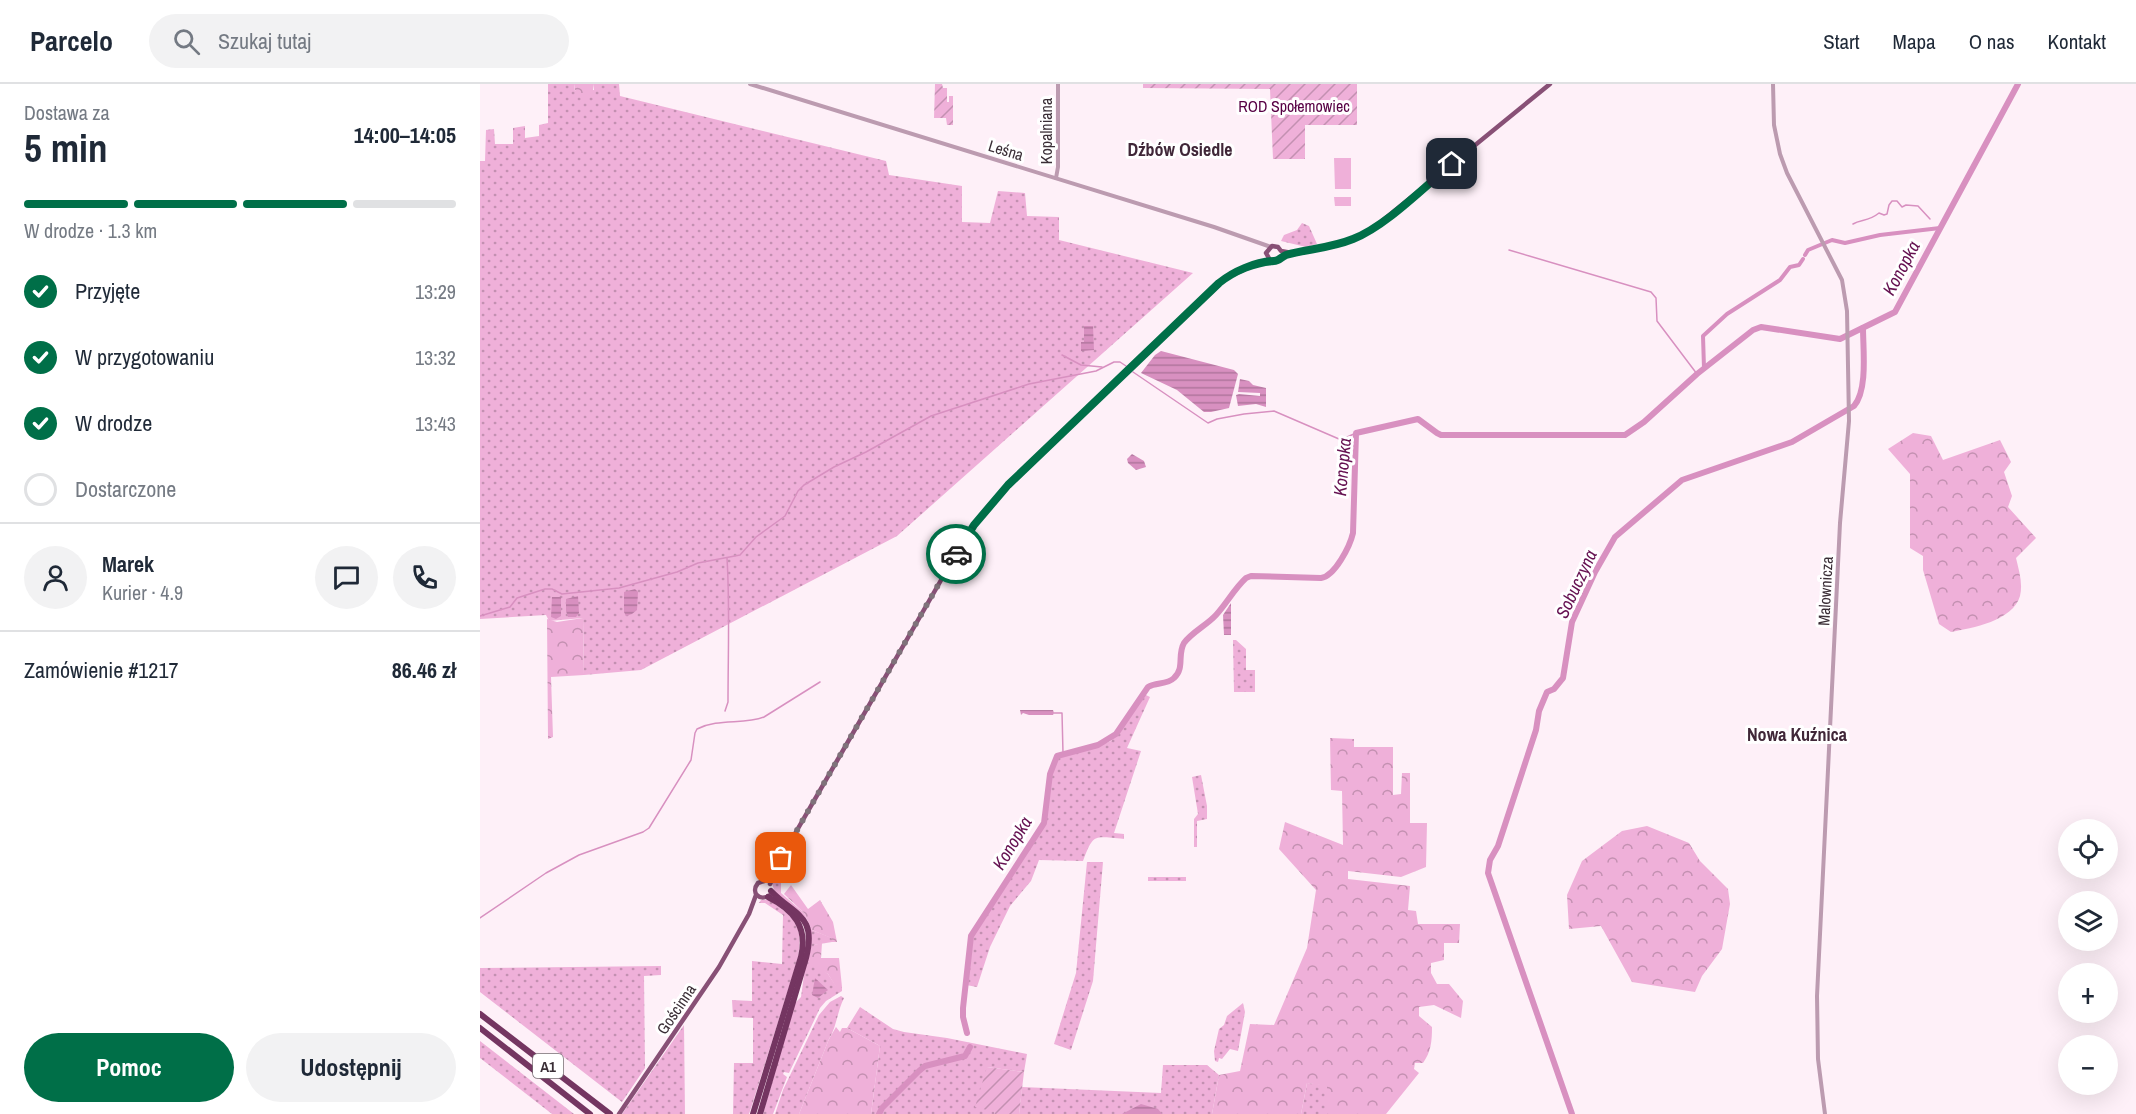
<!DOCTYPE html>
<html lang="pl">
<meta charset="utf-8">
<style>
:root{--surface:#fff;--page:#f2f2f3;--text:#1f2937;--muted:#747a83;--line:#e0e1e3;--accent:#006f48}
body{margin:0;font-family:"Archivo Narrow",sans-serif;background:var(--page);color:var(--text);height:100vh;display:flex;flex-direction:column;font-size:22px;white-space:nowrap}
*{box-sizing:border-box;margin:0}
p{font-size:20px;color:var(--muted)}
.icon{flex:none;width:33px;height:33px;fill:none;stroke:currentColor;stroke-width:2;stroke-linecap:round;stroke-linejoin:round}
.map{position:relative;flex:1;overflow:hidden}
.drawer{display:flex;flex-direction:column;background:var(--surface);width:480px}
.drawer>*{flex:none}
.tools{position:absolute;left:1578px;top:735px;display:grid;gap:12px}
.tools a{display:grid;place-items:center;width:60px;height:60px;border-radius:50%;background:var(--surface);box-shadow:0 6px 24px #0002;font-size:30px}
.pin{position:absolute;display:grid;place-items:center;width:51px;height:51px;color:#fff;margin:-26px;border-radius:12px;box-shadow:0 3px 9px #0006}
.courier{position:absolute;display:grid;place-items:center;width:60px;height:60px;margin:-30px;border:4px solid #006f48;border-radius:50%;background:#fff;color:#222;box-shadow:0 2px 8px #0007}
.headline em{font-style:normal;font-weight:700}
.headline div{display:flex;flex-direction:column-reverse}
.headline{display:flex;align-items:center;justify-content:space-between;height:102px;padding:0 24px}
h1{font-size:39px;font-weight:700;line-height:45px}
.bar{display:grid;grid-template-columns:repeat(4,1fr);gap:9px 6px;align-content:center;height:72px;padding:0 24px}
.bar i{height:8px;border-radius:4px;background:var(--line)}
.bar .current{background:var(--accent)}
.bar p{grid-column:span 4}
.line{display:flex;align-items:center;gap:15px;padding:0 24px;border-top:2px solid var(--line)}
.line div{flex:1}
.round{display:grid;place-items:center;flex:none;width:63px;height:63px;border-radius:32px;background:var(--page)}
ol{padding:0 24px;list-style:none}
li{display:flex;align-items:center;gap:18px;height:66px}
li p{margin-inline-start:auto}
li .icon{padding:6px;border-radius:50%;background:var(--accent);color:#fff;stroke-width:4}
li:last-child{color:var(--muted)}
li i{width:33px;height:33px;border:3px solid var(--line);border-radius:50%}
.primary-button{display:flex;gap:12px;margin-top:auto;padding:12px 24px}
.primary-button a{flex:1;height:69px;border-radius:36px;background:var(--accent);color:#fff;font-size:24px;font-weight:700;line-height:69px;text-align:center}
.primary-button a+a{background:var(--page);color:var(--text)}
header{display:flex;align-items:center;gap:36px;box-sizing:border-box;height:84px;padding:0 30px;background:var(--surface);border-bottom:2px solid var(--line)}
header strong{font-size:28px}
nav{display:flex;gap:33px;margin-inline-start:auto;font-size:21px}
.search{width:420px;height:54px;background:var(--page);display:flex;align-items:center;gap:15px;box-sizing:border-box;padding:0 21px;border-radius:33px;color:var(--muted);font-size:22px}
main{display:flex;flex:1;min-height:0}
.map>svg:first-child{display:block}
</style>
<header>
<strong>Parcelo</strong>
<div class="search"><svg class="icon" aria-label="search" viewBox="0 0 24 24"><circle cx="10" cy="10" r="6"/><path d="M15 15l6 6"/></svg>Szukaj tutaj</div>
<nav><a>Start</a><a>Mapa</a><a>O nas</a><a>Kontakt</a></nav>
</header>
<main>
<section class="drawer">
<div class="headline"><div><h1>5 min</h1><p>Dostawa za</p></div><em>14:00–14:05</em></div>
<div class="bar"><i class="current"></i><i class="current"></i><i class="current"></i><i></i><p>W drodze · 1.3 km</p></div>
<ol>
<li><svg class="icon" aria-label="check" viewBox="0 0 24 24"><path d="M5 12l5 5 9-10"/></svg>Przyjęte<p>13:29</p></li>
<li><svg class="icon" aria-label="check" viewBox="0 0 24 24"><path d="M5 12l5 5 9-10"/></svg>W przygotowaniu<p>13:32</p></li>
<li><svg class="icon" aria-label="check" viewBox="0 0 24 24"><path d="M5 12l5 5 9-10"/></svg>W drodze<p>13:43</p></li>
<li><i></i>Dostarczone</li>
</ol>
<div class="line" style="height:108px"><a class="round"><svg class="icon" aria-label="person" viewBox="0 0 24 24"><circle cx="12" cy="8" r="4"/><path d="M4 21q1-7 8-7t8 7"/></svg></a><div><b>Marek</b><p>Kurier · 4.9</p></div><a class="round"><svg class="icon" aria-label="chat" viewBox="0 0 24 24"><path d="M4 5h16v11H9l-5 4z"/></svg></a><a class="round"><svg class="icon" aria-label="phone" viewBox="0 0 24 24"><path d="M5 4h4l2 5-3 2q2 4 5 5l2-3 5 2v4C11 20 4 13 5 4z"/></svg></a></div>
<div class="line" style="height:78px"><div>Zamówienie #1217</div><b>86.46 zł</b></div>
<div class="primary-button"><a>Pomoc</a><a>Udostępnij</a></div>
</section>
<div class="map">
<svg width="1656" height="1030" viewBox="0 0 1656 1030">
<defs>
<pattern id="grass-dots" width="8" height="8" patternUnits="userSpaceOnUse" patternTransform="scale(1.5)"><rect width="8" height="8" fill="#efb0d9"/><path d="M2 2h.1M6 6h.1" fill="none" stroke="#c390b1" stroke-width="1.8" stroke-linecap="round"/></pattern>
<pattern id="forest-crowns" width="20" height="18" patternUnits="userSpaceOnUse" patternTransform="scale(1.5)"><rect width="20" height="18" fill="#efb0d9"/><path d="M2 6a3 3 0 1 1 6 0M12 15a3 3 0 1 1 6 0" fill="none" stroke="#c390b1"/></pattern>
<pattern id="garden-furrows" width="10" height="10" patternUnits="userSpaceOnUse" patternTransform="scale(1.5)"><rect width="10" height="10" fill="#efb0d9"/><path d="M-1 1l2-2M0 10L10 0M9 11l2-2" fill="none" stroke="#c390b1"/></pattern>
<pattern id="water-rules" width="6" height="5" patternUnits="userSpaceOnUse" patternTransform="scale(1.5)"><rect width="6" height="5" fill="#d890c0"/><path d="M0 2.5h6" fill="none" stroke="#b0769d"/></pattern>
</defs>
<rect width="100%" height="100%" fill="#fef0f8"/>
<g fill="url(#grass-dots)">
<path d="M68,0H94L95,7L114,6V0H139L140,12L406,77L409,91L482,102V138L510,139L518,107L545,109L547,132L579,133V156L713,189L417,452L161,586L104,591L103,534L69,537L66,531L0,535V77H5L6,46L14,45L15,60H33V44L45,42V54L59,52V41L68,39Z"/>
<path d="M822,139L829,142L837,160L826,163L801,157L804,151L817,146Z"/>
<path d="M753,556H756L766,565V586H775V608H754Z"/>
<path d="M664,610L670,613L647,664L661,667L634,749L644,750V755C614,753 614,748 603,777L559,776L551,797L530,822L510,863L497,903L486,901L493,852L566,739L572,689L576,676L580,672L611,665L631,657Z"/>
<path d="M721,691L727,722V735L717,737V763H714V735L718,730L712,693Z"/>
<path d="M607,778H623L613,897L591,966L574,960L596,889Z"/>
<path d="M301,780V809L324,829L332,846L352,854V858L334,861L338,882L348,890L356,902L362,903V907L346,917L340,924L309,989L304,988L303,990L307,993L293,1030H283L314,920L321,913L330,848L294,806L292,799Z"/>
<rect x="668" y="793" width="38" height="4"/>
<path d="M281,816H289C316,835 323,840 318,874L273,1018L269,1030H253L254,979H273V934L253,933L252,916L272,917V877L302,880L303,831L285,819H279Z"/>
<path d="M181,882V891L164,892L165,984L142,1018L0,908V884Z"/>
<path d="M361,912L364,914C357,928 357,942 349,955L319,1030H295L303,1006L339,931L350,918Z"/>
<path d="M763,919L765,928L758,967L750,965L742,975L739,974L738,978L735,977L734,967L739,945L744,941L747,932Z"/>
<path d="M380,923L413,945L424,948L467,954L547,970L544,988L507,983L515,1030H391L400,962L367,944Z"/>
<path d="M204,941L205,1030H142Z"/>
<path d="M0,957L94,1030H72L0,974Z"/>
<path d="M683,981H727L739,991L732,1030H539L542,1003L681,1009Z"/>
<path d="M827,999L847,1001V1030H821Z"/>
</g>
<g fill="url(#forest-crowns)">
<path d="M94,0H114L112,12L109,14L96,11Z"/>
<path d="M1433,349L1451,352L1463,376L1520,356L1531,378L1524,388L1532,412L1528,423L1556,454L1536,474C1539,487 1543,499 1540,512C1533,537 1492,544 1471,548L1459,540L1443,486V472L1430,464V390L1408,365Z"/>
<path d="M103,534L104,591L71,593L73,653L68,655L67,535L77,538Z"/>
<path d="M850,654L874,655V663H913V711L921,710L922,689H930V739H947L946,783L921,793L868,787V795L930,802L928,826L936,827L938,840H980L979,859H964V876L951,879V889L957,900H969L983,917L981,934L954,921L939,923V932L952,943C952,957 951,968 943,979H935L934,985L939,989L906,1030H847V1002L827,999L821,1030H732L739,991L760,987L770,940L794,941L827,864L836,806L799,765L805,738L863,761L862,707L851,706Z"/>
<path d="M1167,742L1209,759L1220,777L1248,805L1250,820L1242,865L1222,892L1215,908L1152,898L1121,842L1089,845L1087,811L1102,777L1142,747Z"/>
<path d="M311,801L328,825L340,816L353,838L357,858H352L351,854L332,846L324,829L304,810Z"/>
<path d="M342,859L341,874H359L362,903H356L348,890L329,879L334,861Z"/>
<path d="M356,943L360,948L362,944H367L400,962L391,1030H319L349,955Z"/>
</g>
<g fill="url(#garden-furrows)">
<path d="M455,0H462L463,4H467V18H469V12H473V41H467L466,34H454Z"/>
<path d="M663,0H877V41H825V75H793L790,5L663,4Z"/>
<path d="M507,983L544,988L539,1030H515V1028L495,1023Z"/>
</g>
<g fill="#efb0d9">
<path d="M854,74H871V105H855Z"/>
<path d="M854,113H871V122H855Z"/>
</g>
<g fill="url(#water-rules)">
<path d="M604,242H613L614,266L601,267V258H604Z"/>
<path d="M681,267L754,286L758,290L749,324L731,328H724L697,306L661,289L675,271Z"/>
<path d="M760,295L769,297L773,301L786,304V323L776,320L758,322L756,311L759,310L780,312V309L758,308Z"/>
<path d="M652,370L664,377L666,383L656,386L648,379L647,375Z"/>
<path d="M155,505L158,508L157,526L152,530L146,532L144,528V508Z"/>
<path d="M98,512L99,529L96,533H88L86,527V515Z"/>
<path d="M72,513H81V532L76,535L71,533Z"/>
<path d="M751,519V551H744L743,531Z"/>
<path d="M540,626H573L574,629L573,631H549L543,629L541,631Z"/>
<path d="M335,894L348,906L338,914L332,911Z"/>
<path d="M661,1020L678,1025L682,1030H642Z"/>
</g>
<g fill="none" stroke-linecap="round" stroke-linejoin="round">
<g stroke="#d890c0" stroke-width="1.5">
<path d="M1373,140C1381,135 1388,138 1399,129L1404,131L1407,130L1409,121L1412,117H1417L1422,123L1426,121L1438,122L1450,135"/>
<path d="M1029,166L1171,208L1176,214L1177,237L1217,290"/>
<path d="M582,271L601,281L622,283"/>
<path d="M653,288L728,339L737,335L764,330L794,327L859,355L865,354L876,349"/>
<path d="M0,532L30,523L37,514L65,505H72L82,510L139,504L197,488L218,479L260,471L276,453L305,432L318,407L324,401L354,383L386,368L451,332L549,300L616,287L634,278H640L646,282"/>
<path d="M245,627L248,618C248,569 250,522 247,474"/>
<path d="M574,629H582L583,669"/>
<path d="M0,834L66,789L99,771L163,748L169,744L211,676L215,649L217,645C239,634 263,641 284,633L340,598"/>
</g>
<g stroke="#d890c0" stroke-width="4">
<path d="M1325,171L1328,166L1352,156L1365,159L1400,151L1460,144"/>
<path d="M1224,284L1223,252L1247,230L1300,196L1310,183L1319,181L1323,175"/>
</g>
<g stroke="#d890c0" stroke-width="6">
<path d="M487,949L483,933V924L491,852L564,739L570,690L577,672L618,661L636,650L668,603C676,598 687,601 694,594C705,584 697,571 704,559C712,548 727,541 736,531C747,519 754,505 766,494L771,492L841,494C855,492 870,462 873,449L876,349L938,335L957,349L961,351H1145L1164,338L1217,290L1273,246L1281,243L1360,255L1415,228L1538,0"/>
<path d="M399,1030L402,1024L439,987L445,982L485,972L490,963"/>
<path d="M1092,1030L1008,789L1010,776L1018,762L1056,646L1059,627L1067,608L1074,605L1083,594L1092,538L1115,488L1135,453L1202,396L1312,358L1374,322C1388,306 1383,265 1383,244"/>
</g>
<g stroke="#bc9bb0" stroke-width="4">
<path d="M270,0L734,143L791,163"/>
<path d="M1293,0L1294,41L1300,70L1307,89L1362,196L1367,227L1369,337L1360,439L1337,912L1338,975L1345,1030"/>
<path d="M576,94L578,83V0"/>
</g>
<g stroke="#885076" stroke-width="4.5">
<path d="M790,176L786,169L792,162L798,163L801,167L812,169"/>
<path d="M290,800L301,774L483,458L507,424L532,397L746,194L774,181L790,176L796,177L804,172L849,163L875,154L891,146L1070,0"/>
<path d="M290,811C280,818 270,809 278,799L284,797L292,788"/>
<path d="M139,1030L239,883L269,830L276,811"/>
</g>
<g stroke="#743561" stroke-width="6">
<path d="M0,930L130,1030"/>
<path d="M0,944L110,1030"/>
<path d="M273,1030L321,873C328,843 314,826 288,813"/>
<path d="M280,1030L326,874C337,831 315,832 291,807"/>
</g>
</g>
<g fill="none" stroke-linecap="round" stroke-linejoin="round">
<path stroke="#7f727a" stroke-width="6" stroke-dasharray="0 10.8" d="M301,774L476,470"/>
<path stroke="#006f48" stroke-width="8" d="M476,470L494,441L528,401L739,199C754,187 775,178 794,177C799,177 801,173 806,171C828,165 851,164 873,155C906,142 944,103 972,80"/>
</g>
<g text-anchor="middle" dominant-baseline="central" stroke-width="6" stroke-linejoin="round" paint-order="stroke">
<rect fill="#fff" stroke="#756d72" stroke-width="1.5" x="53" y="970" width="30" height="24" rx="4.5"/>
<g font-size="15" font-weight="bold" fill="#3a2e36">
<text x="68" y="982">A1</text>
</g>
<g font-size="16" fill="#570044" stroke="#fff">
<text x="814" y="22">ROD Społemowiec</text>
</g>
<g font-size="16" fill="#3a2e36" stroke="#fff">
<text transform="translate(566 47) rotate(-90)">Kopalniana</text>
<text transform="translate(526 66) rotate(17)">Leśna</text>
<text transform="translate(1345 507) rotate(-87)">Malownicza</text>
<text transform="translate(196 925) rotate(-56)">Gościnna</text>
</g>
<g font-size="18" font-weight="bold" fill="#402738" stroke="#fff">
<text x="700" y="65">Dźbów Osiedle</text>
<text x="1317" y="650">Nowa Kuźnica</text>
</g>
<g font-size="18" font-style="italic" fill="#651151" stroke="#fff">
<text transform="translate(1421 184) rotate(-62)">Konopka</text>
<text transform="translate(862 383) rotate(-85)">Konopka</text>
<text transform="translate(1096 500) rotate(-65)">Sobuczyna</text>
<text transform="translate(532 759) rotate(-59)">Konopka</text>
</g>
</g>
</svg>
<div class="tools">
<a><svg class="icon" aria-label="locate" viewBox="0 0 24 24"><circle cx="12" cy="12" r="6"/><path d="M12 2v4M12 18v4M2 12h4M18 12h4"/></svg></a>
<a><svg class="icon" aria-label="layers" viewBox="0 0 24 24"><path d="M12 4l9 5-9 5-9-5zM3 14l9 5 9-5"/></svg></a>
<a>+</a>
<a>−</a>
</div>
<div class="pin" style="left:301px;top:774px;background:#ea580c"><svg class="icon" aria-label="bag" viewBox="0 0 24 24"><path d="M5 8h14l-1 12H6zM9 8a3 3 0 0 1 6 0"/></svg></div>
<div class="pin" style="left:972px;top:80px;background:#1f2937"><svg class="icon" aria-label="home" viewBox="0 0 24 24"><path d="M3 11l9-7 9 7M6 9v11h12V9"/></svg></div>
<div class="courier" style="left:476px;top:470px"><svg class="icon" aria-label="car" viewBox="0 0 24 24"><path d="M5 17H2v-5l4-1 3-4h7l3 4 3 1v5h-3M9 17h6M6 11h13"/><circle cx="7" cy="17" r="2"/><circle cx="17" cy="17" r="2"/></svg></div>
</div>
</main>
